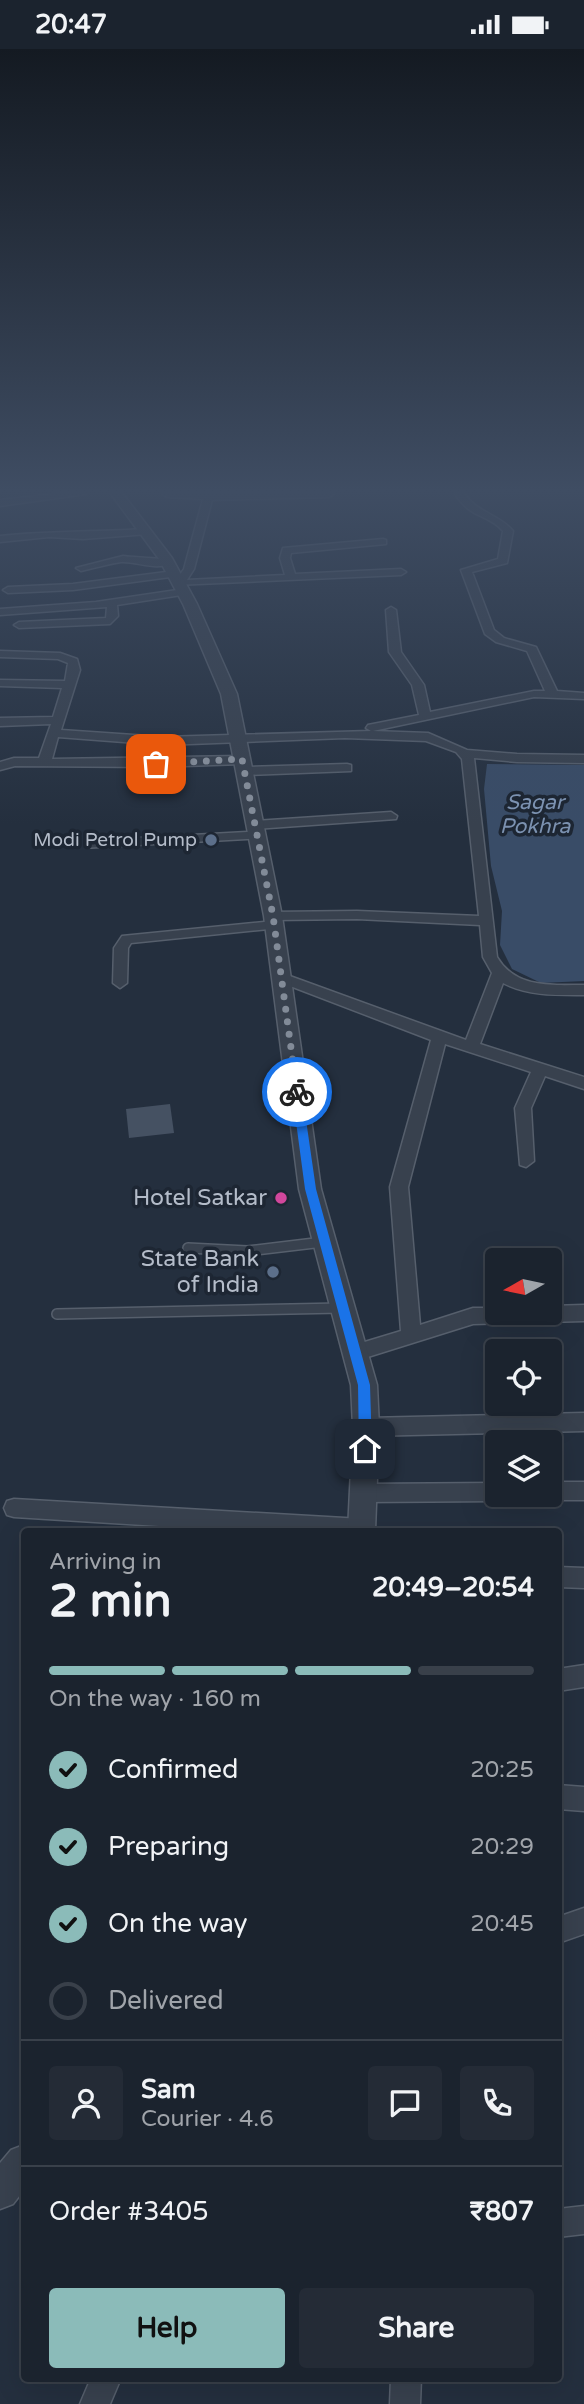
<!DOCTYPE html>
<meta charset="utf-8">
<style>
:root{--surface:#1b232e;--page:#242b36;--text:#f1f3f6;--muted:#a0a4aa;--line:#39404a;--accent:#8bbbb9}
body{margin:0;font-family:"Varela Round",sans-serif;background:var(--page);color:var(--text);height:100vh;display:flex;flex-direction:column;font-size:26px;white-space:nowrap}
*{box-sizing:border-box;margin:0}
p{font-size:23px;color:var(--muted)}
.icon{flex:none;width:38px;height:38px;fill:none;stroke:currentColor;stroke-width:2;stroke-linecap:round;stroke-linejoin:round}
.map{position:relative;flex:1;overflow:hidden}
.side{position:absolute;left:21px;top:1479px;width:541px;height:854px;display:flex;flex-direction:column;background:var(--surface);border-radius:7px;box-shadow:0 7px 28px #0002,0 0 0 2px var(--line)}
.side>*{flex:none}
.needle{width:46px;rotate:261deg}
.buttons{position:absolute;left:485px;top:1199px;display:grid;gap:14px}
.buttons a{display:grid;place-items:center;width:77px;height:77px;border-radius:7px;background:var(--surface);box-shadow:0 7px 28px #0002,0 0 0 2px var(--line);font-size:35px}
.pin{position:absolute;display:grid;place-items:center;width:60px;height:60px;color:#fff;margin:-30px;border-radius:14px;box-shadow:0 4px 10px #0006}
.courier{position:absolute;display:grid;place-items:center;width:70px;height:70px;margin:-35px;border:5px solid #1a73e8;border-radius:50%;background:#fff;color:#222;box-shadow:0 2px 9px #0007}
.overview em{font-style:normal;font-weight:800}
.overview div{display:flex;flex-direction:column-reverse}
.overview{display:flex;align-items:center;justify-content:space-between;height:119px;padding:0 28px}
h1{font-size:46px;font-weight:800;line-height:52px}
.bar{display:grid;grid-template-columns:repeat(4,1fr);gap:10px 7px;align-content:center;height:84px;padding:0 28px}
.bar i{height:9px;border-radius:5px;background:var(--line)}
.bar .current{background:var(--accent)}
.bar p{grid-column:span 4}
.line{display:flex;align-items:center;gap:18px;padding:0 28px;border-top:2px solid var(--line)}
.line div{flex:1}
.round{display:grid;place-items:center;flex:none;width:74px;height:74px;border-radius:7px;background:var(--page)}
ol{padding:0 28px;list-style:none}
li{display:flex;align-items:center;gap:21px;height:77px}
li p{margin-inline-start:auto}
li .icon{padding:7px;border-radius:50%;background:var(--accent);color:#111;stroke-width:4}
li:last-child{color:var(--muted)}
li i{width:38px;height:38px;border:4px solid var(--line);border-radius:50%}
.action{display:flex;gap:14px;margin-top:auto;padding:14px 28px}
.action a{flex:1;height:80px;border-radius:7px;background:var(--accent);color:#111;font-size:28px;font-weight:800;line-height:80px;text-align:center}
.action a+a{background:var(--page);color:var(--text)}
.status{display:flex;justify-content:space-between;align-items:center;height:49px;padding:0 35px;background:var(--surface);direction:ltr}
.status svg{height:19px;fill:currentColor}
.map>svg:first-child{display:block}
</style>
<div class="status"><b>20:47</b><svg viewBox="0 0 49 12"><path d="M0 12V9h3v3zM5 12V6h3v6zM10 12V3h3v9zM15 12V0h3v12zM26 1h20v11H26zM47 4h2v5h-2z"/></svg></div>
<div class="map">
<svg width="584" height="2355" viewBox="0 0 584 2355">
<rect width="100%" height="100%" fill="#242f3e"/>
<path fill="#394c67" d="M487,715L584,716V932L541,934L512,920L500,896L502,862L491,817L484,740Z"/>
<path fill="#455162" d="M170,1055L174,1084L129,1089L126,1060Z"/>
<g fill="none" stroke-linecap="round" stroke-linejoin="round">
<defs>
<path id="service-far1" d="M91,795L257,786"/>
<g id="service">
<path d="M188,1199L247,1202L323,1193"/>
<path d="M57,1265L341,1259"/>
</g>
<g id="minor">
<path d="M55,445H86L0,457V451Z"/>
<path d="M162,445H334L329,448L212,451L194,520L187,531L285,526L280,509L283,499L383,490L386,491V495L291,504L290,509L295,525L401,520L406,523L401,526L175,536L174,534L184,520L203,450L167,448Z"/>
<path d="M455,445H465C477,464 499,465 513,482L507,514L472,523L494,581L504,589L536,598L557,642L584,644V650L534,648L373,682L428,684L467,701L517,705L584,706V714L517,713L474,709L497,908C516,940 552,936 584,936V946C556,946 528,947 503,934L480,995L584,1028V1040L545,1027L531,1059L534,1112L526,1118L520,1116L515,1059L531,1023L445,995L408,1138L420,1276L473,1259H497V1264H550V1257L584,1256V1272L473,1275L355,1312L348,1310L346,1304L348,1298L401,1282L390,1138L431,991L277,932L275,929L282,924L287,926L466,991L492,924L483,908L480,876L357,870L273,871L266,867L273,863L357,862L479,867L462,710L456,703L426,692L345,689L163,696L58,688L52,710L242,707L248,711L242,715L156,718L15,717L0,721V713L14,709H39L51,675L0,677V669L53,668L62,639L0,637V631L65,632L68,614L58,610L0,608V602L60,604L77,610L80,621L61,681L163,688L371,682L366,679L368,676L419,666L412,636L389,603L386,561L391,558L396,561L401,603L424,636L430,663L534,642H545L527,602L496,593L485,585L461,521L498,510L503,482C487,464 472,471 455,445Z"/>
<path d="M145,480L148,481V485L83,490L49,488L0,493V487C48,482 96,483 145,480Z"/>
<path d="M123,507C135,509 164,508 172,513C157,523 138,512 121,513C108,515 94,519 81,522L76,519Z"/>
<path d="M174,522L179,525L178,527L73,541L8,544L3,541L8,538L73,535Z"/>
<path d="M184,540L189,543L188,545L117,556L118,567L110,575L19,579L14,576L19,573L106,569L107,558L0,566V560L96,553Z"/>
<path d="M347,715L351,716V722L244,726L238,722L244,718Z"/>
<path d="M391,763L397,767L396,770L255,780L248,776L255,772Z"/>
<path d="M274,872L281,876L279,879L131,894L128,899L127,934L120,939L113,934L114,899L122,887Z"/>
<path d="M584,1364V1382L366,1387L359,1384L356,1378L359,1372L366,1369Z"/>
<path d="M550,1433H584V1451H550L543,1449L541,1446H550Z"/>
<path d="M497,1434V1446H506L504,1450L497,1452L364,1453L357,1451L354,1444L357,1437L364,1435Z"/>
<path d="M14,1450L362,1470L369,1473L372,1480L371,1482H240L14,1468L7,1466L4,1459L7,1452Z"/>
<path d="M558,1518L584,1519V1539L558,1538Z"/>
<path d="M584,1616V1638L558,1642V1620Z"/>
<path d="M558,1736L584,1738V1762L558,1760Z"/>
<path d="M584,1859V1885L558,1894V1868Z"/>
<path d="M584,2157V2185L558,2188V2160Z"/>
<path d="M91,2329H121L110,2355H80Z"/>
<path d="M391,2329H421L420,2355H390Z"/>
</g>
<g id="tertiary">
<path d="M111,445H123L172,509L197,555L237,645L282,867L321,1140L377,1336L379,1378L375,1482H348L353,1378L351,1336L299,1140L264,867L221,645L183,555L159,510Z"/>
<path d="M24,2096V2141L13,2155L0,2160V2114L11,2101Z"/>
</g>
</defs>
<use href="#service-far1" stroke="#565f6c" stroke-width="10"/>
<use href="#service" stroke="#565f6c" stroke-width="12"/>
<use href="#minor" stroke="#565f6c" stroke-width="3"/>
<use href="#tertiary" stroke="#565f6c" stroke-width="3"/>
<use href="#service-far1" stroke="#38414e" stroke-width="7"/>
<use href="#service" stroke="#38414e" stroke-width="9"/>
<use href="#minor" fill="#38414e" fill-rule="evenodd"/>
<use href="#tertiary" fill="#38414e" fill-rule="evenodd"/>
</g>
<linearGradient id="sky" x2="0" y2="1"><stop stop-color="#141a22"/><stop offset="0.57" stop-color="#3f4d63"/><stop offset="1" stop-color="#3f4d63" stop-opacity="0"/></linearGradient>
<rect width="584" height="775" fill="url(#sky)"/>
<path fill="#1a73e8" d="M297,1039L302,1043L316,1140L370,1336L372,1400L365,1406L359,1400L358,1336L305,1140L292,1043Z"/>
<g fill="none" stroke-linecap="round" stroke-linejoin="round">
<path stroke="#828b98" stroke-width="7" stroke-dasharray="0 12.6" d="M156,715L242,710L273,867L297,1043"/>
</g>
<g fill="#5c6f8a" stroke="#1d2633" stroke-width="2.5">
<circle cx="211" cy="791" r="7"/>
<circle cx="273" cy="1223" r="7"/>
</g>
<circle fill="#d1479c" stroke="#1d2633" stroke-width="2.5" cx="281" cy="1149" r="7"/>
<g text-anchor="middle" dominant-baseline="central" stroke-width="7" stroke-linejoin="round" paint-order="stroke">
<g font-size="19" fill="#b4bcc9" stroke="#1d2633" text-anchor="end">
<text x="197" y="791">Modi Petrol Pump</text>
</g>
<g font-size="21" font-style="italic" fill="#7c92b1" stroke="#1d2633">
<text x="535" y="753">Sagar<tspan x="535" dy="24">Pokhra</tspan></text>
</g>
<g font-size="23" fill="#b4bcc9" stroke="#1d2633" text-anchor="end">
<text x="267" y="1149">Hotel Satkar</text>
<text x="259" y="1210">State Bank<tspan x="259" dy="26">of India</tspan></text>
</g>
</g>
</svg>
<div class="buttons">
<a><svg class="needle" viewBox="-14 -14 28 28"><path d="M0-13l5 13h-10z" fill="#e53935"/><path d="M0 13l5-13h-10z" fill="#a0a4aa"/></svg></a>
<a><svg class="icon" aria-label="locate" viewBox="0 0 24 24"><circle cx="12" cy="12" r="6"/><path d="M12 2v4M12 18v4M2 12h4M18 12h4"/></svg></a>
<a><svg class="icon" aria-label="layers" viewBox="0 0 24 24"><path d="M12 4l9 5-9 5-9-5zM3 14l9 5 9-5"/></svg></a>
</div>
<div class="pin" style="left:156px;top:715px;background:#ea580c"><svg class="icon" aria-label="bag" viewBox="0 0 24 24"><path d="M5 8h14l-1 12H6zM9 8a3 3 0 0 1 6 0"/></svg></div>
<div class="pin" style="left:365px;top:1400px;background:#1f2937"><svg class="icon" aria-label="home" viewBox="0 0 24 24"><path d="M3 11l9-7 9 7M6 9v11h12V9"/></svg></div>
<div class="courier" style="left:297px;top:1043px"><svg class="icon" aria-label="bike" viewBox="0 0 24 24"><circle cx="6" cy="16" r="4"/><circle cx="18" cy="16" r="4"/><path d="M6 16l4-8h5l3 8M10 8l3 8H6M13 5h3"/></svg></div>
<section class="side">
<div class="overview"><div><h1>2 min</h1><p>Arriving in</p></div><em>20:49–20:54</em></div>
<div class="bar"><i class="current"></i><i class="current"></i><i class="current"></i><i></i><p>On the way · 160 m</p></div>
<ol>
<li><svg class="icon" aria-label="check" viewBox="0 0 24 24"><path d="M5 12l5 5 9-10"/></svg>Confirmed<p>20:25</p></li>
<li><svg class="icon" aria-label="check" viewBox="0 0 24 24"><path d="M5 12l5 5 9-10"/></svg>Preparing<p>20:29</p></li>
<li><svg class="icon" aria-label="check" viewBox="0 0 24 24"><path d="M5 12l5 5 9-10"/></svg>On the way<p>20:45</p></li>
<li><i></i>Delivered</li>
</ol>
<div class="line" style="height:126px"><a class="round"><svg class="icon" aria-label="person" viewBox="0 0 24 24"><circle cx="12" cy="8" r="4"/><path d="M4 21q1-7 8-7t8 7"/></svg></a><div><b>Sam</b><p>Courier · 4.6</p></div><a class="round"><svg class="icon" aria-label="chat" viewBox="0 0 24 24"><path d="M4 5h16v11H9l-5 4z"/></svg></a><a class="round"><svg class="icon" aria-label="phone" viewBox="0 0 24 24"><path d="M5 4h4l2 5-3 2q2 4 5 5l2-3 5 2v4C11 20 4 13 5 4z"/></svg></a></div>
<div class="line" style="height:91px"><div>Order #3405</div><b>₹807</b></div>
<div class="action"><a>Help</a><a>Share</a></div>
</section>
</div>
